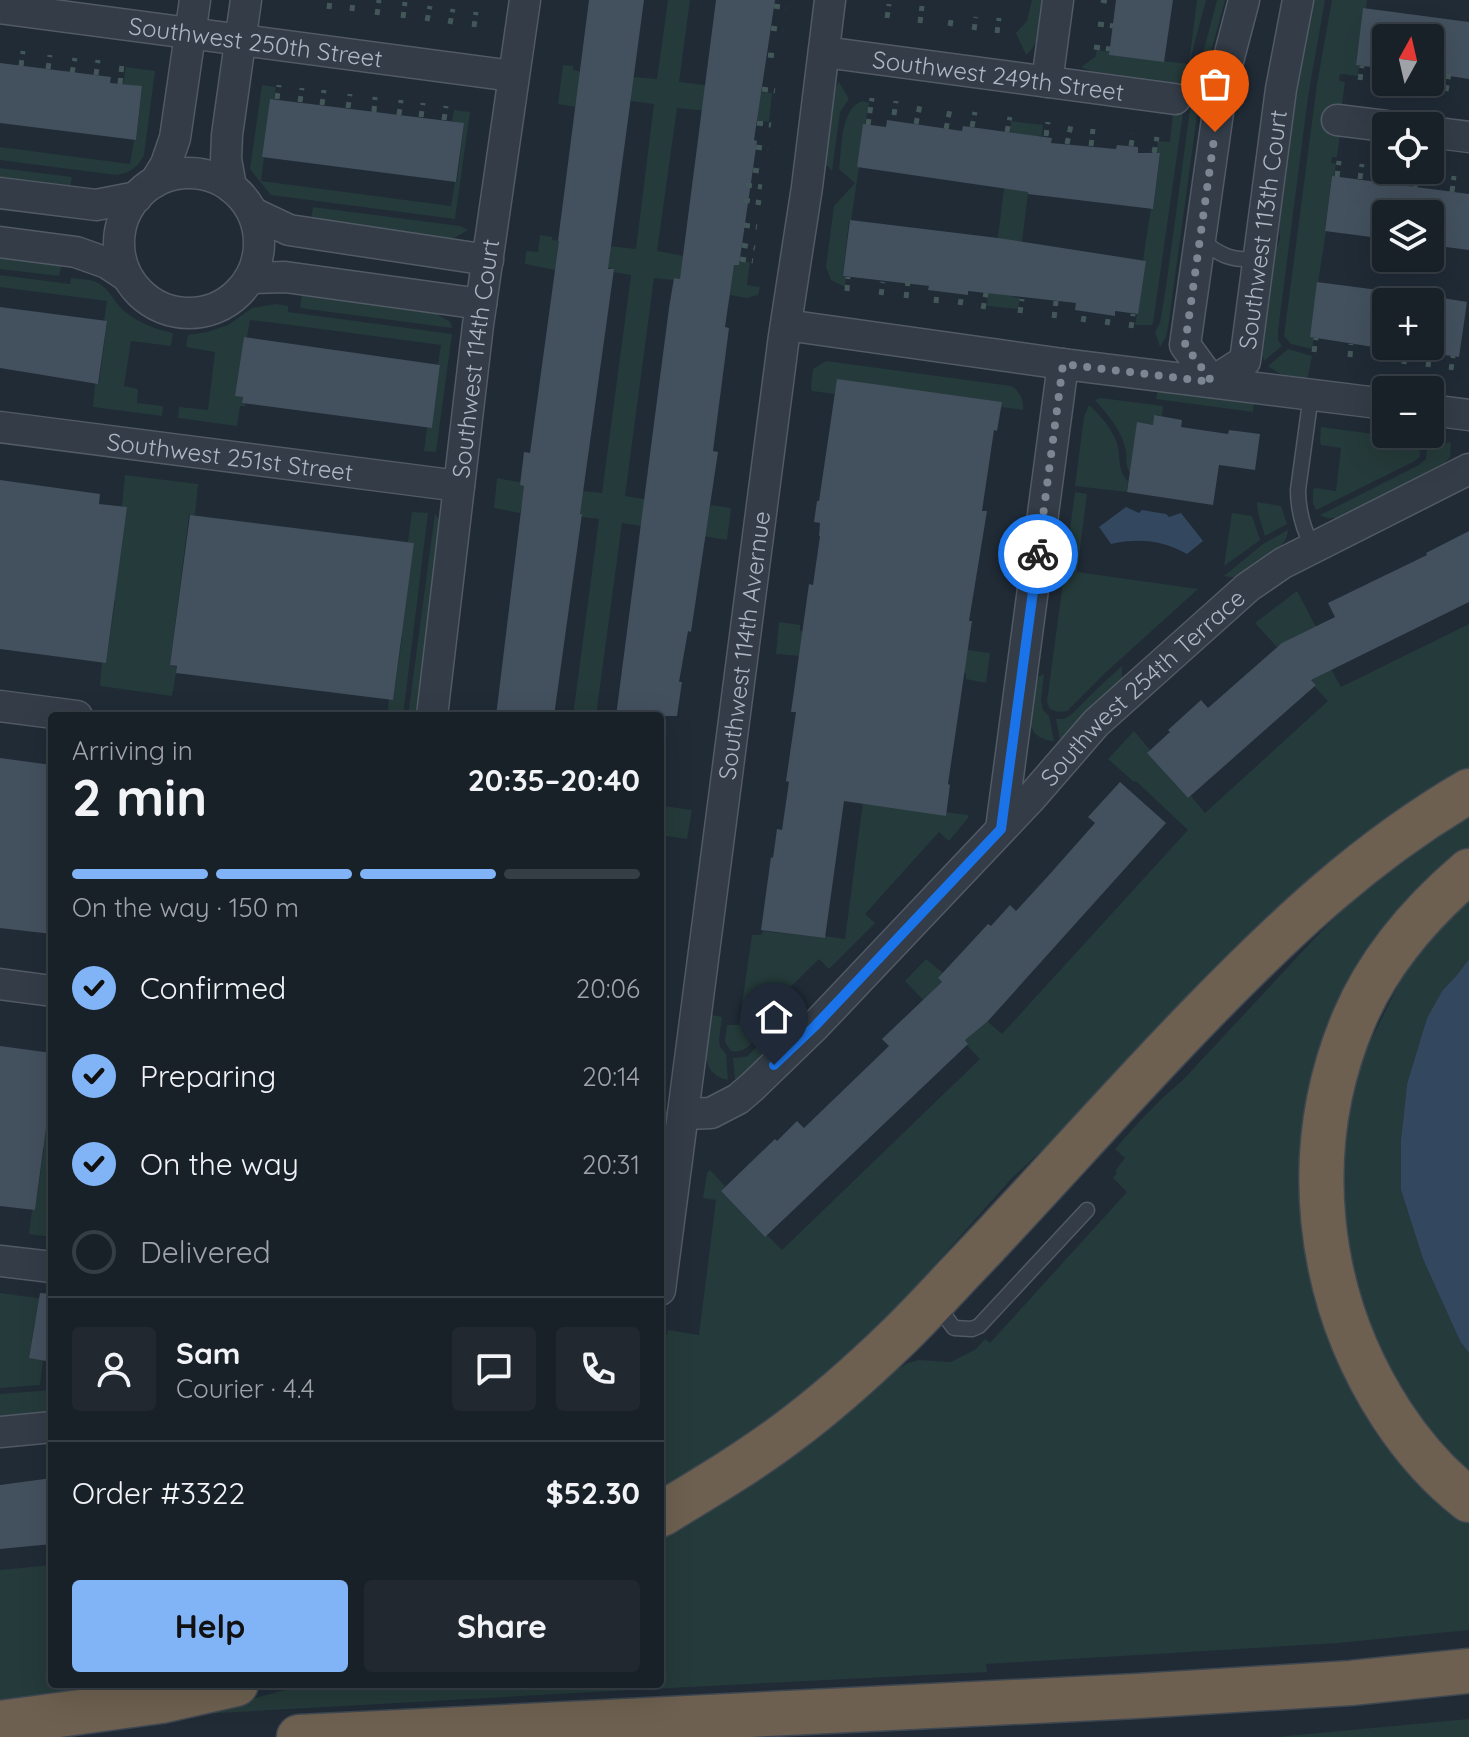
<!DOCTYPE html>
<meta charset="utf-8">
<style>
:root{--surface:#182028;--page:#212830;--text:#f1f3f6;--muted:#9fa3a8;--line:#363e45;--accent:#80b4f7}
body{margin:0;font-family:Quicksand,sans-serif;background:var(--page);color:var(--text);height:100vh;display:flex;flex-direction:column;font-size:30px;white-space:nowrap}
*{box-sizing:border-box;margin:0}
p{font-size:26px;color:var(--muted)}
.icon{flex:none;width:44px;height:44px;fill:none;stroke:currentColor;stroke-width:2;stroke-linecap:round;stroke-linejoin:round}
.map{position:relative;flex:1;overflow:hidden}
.sheet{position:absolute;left:48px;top:712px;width:616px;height:976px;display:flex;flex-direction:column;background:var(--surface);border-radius:8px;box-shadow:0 8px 32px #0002,0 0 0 2px var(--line)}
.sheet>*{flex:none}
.needle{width:52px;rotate:8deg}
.buttons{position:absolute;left:1372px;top:24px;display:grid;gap:16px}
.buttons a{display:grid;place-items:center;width:72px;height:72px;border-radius:8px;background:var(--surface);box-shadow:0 8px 32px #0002,0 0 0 2px var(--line);font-size:40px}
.pin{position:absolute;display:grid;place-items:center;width:68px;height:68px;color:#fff;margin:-82px -34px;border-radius:50% 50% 50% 0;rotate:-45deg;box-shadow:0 0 8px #0007}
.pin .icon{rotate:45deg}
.courier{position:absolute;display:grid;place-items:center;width:80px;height:80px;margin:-40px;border:6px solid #1a73e8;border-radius:50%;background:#fff;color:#222;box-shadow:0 2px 10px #0007}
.summary em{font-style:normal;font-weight:700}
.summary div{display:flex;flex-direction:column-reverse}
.summary{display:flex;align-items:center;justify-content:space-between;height:136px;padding:0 24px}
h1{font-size:52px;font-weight:700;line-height:60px}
.bar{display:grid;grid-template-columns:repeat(4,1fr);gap:12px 8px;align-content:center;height:96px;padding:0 24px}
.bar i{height:10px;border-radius:6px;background:var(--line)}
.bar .current{background:var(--accent)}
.bar p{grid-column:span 4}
.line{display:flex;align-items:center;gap:20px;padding:0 24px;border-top:2px solid var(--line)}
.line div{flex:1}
.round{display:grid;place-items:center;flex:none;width:84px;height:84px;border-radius:8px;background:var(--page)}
ol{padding:0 24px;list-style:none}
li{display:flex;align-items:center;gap:24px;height:88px}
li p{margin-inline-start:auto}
li .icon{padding:8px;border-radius:50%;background:var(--accent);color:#111;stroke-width:4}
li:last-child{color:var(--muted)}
li i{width:44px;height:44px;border:4px solid var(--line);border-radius:50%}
.button{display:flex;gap:16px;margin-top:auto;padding:16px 24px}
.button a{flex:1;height:92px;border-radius:8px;background:var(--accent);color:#111;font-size:32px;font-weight:700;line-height:92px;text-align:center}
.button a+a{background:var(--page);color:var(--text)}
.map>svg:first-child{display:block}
</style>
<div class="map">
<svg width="1469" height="1737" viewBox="0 0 1469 1737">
<rect width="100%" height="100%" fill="#202b36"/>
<g fill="#253a3a">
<path d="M668,0H690L679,82L705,85V88L772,93L769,122L757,120V116L677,108L657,251L684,256V258L739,265L740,261L750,262L747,285L760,287L758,295L747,298L730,295L729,299L719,284L674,278L673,280L654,278L625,496L644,499V502L709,511L711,505L731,508L727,540L622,523L596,716H573L599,519L582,517V514L522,505L520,513L494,508L497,478L582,494L583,491L602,493L631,275L613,272V269L557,262L555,270L525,264L526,251L538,252L540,235L552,237V240L636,249L654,104L631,101L630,98L576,107L558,104L563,65L573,66V70L579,71V73L657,79Z"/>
<path d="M1032,0H1043C1040,19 1042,42 1026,55L1016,33L1027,21Z"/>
<path d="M1197,0H1206L1189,64L1193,67L1187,85L1153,323L1151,325H1135L1146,261L1143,260L1151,208H1153L1160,154L1156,153L1158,141L1170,142L1173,113H1177L1180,83L1091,71L1081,67L1095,57L1097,50L1110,52V55L1189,64Z"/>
<path d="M1217,0H1225L1200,93L1168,328L1166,337L1160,347L1155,332L1160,323L1166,287L1192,95Z"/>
<path d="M1309,0H1325L1308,97L1278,331V340L1282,346L1264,361L1260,350L1273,255L1280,239L1278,210Z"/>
<path d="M1332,0H1367L1366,8L1363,9L1356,64L1359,66L1358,76L1340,74L1339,81L1345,82L1342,104H1337L1335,132L1340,134L1337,157H1332L1331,163L1336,164L1334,176H1332L1325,230L1326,231L1310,336L1314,337L1312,349L1291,344L1284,336L1317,84Z"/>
<path d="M126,67L155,71L144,155C139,166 129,174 116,175L0,160V147L130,164L134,140H136L142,87L123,84Z"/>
<path d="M839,82L849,99L840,112L832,171L824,162L834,90Z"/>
<path d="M262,85L276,87L274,99H270L262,157L264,158L261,181L451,206L455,182L457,181L464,124L452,121L454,110L470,112L455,219L271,195L250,169Z"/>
<path d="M863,101L869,103L857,167H859L851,221H849L843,276L846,277L845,287L831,280L826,267L834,206L855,183L839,169C842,149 840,107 863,101Z"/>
<path d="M1011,121L1043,125L1042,136H1035L1022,242L1021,243L1013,297L1020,298L1018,309L987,306L988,293H991L1004,189H1006Z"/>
<path d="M0,168L72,177L70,189L0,180Z"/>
<path d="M313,207L460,226L468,230L454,238H445L311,221Z"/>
<path d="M0,254L62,263L59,276L0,269Z"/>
<path d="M0,275L70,284L71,278C79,279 89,279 96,282C108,287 113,300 122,309C136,322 154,329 173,333L171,346L131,341L124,386L138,389L137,403L163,406L162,416L93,407L95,383H99L107,322L104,321L107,301L0,287Z"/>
<path d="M302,294L432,311L450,322L452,328L300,308Z"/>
<path d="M275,304L288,306V312L452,334L436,452L424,451L427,428H432L440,365L438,364L441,345L276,323L250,320L247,338H244L236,395L243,397L242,403L246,404L245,406H240L237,426L178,418L179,407L208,410L215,352L186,347L188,335L207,332L228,325L252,308Z"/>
<path d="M1288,349L1312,356L1308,376L1306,378L1280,374L1268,366Z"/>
<path d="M826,361L1011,386C1020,391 1024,400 1023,410L1001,407V402L937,393L835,394L812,391L811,387L813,369Z"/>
<path d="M1158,389L1254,402L1253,412L1156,399Z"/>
<path d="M1101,398L1163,406L1162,416L1154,415L1153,425L1138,423L1130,473C1124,464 1128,457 1125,447C1120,428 1107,414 1095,400Z"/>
<path d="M1089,405C1101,416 1111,427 1117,443C1121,457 1117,471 1128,481L1127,492L1075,486L1084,417Z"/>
<path d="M1321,427L1412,439L1419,445L1420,457L1413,462L1316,510L1313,503V490L1315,488L1336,491L1341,448L1321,445L1320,440Z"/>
<path d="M1451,442L1450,457L1441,467L1338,518H1327L1320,515L1419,465L1426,459L1427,447Z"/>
<path d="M125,475L198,484L195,515H189L170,665L177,667L172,696L100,686L102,662H106L115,601L113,600Z"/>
<path d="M1075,492L1087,494L1077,572L1198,589L1105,673L1067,711L1058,712L1050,709L1047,702Z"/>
<path d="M1257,502L1281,506L1287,524L1265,536L1258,513Z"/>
<path d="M412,512L428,513L403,716H387L389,699H393L402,638L400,637L414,543L408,542Z"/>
<path d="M435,513L440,522L420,707L417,716H408Z"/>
<path d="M1232,513L1252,516L1260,540L1224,566Z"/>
<path d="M1288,530C1287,535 1287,538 1284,542C1278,551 1247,569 1236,578L1224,576L1263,544Z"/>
<path d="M1297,591L1316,627L1331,669L1341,687L1469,624V773L1148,1039L1143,1042L1054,1139L1012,1178L869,1339L821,1385L660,1497V1335H667L668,1330L699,1335L716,1200L703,1198L707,1173L710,1170L725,1186L721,1191L764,1236L767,1235L782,1250L980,1059L905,981L926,959L943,973L938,979L1002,1034L1188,830L1136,781L1134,782L1108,759L1134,731L1150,750L1148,754L1188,798L1191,796L1205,813L1328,701L1314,686L1316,685L1280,645L1277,647L1255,623Z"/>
<path d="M779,622L800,625V631L967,653L968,650L990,653L986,683L966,679V673L901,664L776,654Z"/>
<path d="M1122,666V680L1099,700L1069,733L1060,739L1056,719H1064L1071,715L1100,686Z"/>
<path d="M1044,674L1041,701L1043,710L1049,716L1054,741C1019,738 1031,705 1033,679Z"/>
<path d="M863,802L968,815V818L949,841L939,832L865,914L875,923L829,969L819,959L755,1022L764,1030C754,1040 747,1054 731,1051L725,1042L727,1025H739L752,935H761L763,931L825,938V936L845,939Z"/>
<path d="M1469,805V851L1414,902L1307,1218L1469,1520V1630L1338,1643L986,1664L987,1672L649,1689L201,1714L213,1709L308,1684H660V1531L895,1368L898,1369L908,1363L919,1360L951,1362L976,1349L985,1339L990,1343L1127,1192L1113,1178L1117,1173L1115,1171L1125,1158L1115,1149C1136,1125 1157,1101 1182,1081L1314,939L1367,885Z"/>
<path d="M664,806L692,810L687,839L666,836V832L660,831V809H663Z"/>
<path d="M1469,895V959L1457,975L1442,991L1427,1018L1407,1084L1401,1140V1190L1423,1259L1460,1341L1469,1353V1475L1456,1462L1423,1422L1406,1398L1382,1357L1356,1291L1341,1197L1346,1121L1356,1075L1364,1054L1402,978L1423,946Z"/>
<path d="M711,1015L722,1017L719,1040L720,1047L726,1054L728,1080C695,1073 708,1039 711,1015Z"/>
<path d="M773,1029L781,1037L740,1077L735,1079L733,1058L744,1057L748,1056Z"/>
<path d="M52,1083V1237L29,1234L32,1210H35L44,1148L41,1147Z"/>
<path d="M0,1293L51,1300L35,1321L29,1357L43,1360L40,1385L0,1388Z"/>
<path d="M52,1390V1412L0,1417V1394Z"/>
<path d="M52,1565V1684H158L0,1704V1570Z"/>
<path d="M1469,1719V1737H1269H1276Z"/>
</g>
<g fill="#33475e">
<path d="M1126,507L1139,513L1142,510L1166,514L1169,517L1181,513L1203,541L1187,554C1162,540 1139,538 1111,544L1099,527Z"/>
<path d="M1469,959V1353L1460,1341L1423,1259L1401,1190V1140L1407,1084L1427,1018L1442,991L1457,975Z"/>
</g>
<g fill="#43505e">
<path d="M589,0H644L608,269H614L580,514H582L554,716H496L524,486L520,485L524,452L530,453L559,241H558Z"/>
<path d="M716,0H775L754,140L757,141L739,265H734L725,327L729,328L713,451L718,452L691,632L688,631L679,682H682L677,716H616L669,308L674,278L680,279Z"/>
<path d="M1116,0H1173L1164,62L1109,55Z"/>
<path d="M1363,8L1469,22V79L1430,73V38H1386V69L1356,65Z"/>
<path d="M0,63L111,77L110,83L142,86L136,140L0,123Z"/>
<path d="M270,99L464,123L456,182L262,157Z"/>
<path d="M887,120L962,131L963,126L1052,138L1051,143L1116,149L1117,145L1138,147V153H1160L1153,209L1028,194V192L857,167L863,124L886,127Z"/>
<path d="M1332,176L1469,194V250L1430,245V214H1386V239L1325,231Z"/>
<path d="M850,220L998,238L1146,261L1138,314L1115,311V316L1075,310L1076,303L968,291V295L928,290L929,286L843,276Z"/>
<path d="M1317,282L1386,291V349L1310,337Z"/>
<path d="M1430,296L1467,302L1459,357L1430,353Z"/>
<path d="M0,307L107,321L98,384L0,368Z"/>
<path d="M244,337L440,365L432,428L242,403L243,397L235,396Z"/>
<path d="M837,379L1002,402L997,431L994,430L982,511H987L969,621H972L948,784L950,785L946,816L844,801L825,938L761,930L771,857L773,858L777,829L782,830L789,782L786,781L796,712H791L809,584L813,585L820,536H819L820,523L814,522L817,501H819Z"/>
<path d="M1154,415L1182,420L1181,427L1228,434L1229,430L1260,434L1255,470L1219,465L1213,505L1127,492L1137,422L1153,425Z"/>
<path d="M0,480L100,494L99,504L127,507L106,663L0,649Z"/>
<path d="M190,515L414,543L393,700L176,673L177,666L170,665Z"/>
<path d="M1469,531V602L1311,680L1316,685L1188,798L1147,753L1170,732L1168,730L1201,700L1208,708L1282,643L1335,617L1328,603L1427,555L1426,553Z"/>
<path d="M0,758L52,765V934L0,928Z"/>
<path d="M1120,782L1166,823L988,1021L965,1040L968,1044L765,1237L721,1191L775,1139L777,1141L797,1121L804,1128L889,1046L882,1039L942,982L938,978L988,924L991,926L1010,905L1016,911L1049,875L1095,823L1088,817Z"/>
<path d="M0,1046L52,1053V1083L35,1210L0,1206Z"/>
<path d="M40,1293L52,1294V1362L29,1358Z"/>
<path d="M52,1478V1544L0,1549V1485Z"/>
</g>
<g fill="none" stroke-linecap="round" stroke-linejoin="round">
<defs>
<g id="service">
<path d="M1200,240C1222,256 1231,261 1259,259"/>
<path d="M1311,395L1298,490C1298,511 1303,529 1313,548"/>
<path d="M936,1304L954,1328L972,1329L979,1326L1087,1210"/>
</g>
<g id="minor">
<path id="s1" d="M1244,0L1222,84L1185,345L1212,382L1245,361L1281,89L1298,0"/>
<path id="s2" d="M0,8L513,76"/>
<path id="s3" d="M824,52L1175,99"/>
<path d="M1047,82L1058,0"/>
<path d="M1337,120L1386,126"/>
<path d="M1430,132L1469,137"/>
<circle cx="189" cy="243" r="70"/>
<path d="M155,182L166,164L175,138L195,0"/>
<path d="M231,187L226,159L227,135L246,0"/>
<path d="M0,193L96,205L137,197"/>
<path d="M253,213L289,230L488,260"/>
<path d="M0,242L76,252L107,263L125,275"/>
<path d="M250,278L285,277L481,304"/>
<path d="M786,325L1063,364L1386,404"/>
<path d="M1430,410L1469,415"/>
<path id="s4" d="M0,427L459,486"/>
<path d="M0,706L77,716"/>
<path id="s5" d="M432,716L478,325L525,0"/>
<path d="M1001,829L1063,364"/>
<path d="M0,984L52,991"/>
<path id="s6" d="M683,1114L711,1113L738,1099L752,1087L815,1026L1031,798L1096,723L1248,587L1283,563L1469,469"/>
<path d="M0,1261L52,1267"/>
<path id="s7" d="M660,1290L784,336L807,187L830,0"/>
<path d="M0,1432L52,1427"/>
</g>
<g id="motorway">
<path d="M1469,871C1421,912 1379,960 1354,1019C1299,1149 1315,1297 1392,1415C1413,1447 1438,1476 1469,1500"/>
<path d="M660,1515C703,1489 747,1463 787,1433C826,1404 863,1371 897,1338C922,1314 945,1288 969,1263C1048,1180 1124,1093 1204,1011C1287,926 1366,851 1469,791"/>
<path d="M0,1723L161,1701L236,1684"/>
<path d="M299,1737L1137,1696L1351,1683L1469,1671"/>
</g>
</defs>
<use href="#service" stroke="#515a65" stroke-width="17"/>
<use href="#minor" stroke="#515a65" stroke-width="33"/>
<use href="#motorway" stroke="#3e4751" stroke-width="47"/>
<g stroke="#435759" stroke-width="5" stroke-dasharray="6 6" stroke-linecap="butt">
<path d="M1101,0L1111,2"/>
<path d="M774,6L786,8"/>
<path d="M329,9L330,0"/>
<path d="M352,11L353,0"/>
<path d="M377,15L379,0"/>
<path d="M403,18L405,2"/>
<path d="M887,18L889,4"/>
<path d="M427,21L430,6"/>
<path d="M920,23L922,6"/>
<path d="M450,24L453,9"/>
<path d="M1098,24L1113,26"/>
<path d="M950,26L952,15"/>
<path d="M474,27L476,12"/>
<path d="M771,28L783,30"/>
<path d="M974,30L976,17"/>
<path d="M997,33L999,18"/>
<path d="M1094,47L1110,49"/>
<path d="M768,55L780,56"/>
<path d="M21,66L23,51"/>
<path d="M48,69L50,55"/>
<path d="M72,73L75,58"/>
<path d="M96,75L98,60"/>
<path d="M1360,80L1362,66"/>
<path d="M1384,83L1385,71"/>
<path d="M120,84L122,64"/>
<path d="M1423,88L1424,82"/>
<path d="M762,89L775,91"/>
<path d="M1446,91L1449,73"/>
<path d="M277,99L279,85"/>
<path d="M300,102L302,88"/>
<path d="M322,105L324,90"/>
<path d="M348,108L350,94"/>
<path d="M374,112L375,97"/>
<path d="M399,115L401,100"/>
<path d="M894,115L896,101"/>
<path d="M421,117L423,103"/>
<path d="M444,120L446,106"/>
<path d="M757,123L771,125"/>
<path d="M916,124L920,105"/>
<path d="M868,125L872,98"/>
<path d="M972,127L975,112"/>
<path d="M946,129L950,109"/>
<path d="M1007,132L1010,117"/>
<path d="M1046,136L1048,122"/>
<path d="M1067,144L1071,125"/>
<path d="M1091,146L1093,129"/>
<path d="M1131,146L1133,134"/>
<path d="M756,147L768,149"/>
<path d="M1154,153L1157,137"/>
<path d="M753,170L764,172"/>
<path d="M1337,177L1339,161"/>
<path d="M1360,179L1362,164"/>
<path d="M1385,183L1387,170"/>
<path d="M746,185L762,187"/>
<path d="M1415,187L1417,172"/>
<path d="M1452,192L1454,176"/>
<path d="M744,200L761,203"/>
<path d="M744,225L757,227"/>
<path d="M742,245L755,248"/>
<path d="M740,259L753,261"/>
<path d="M847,291L848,277"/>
<path d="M881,295L883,282"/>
<path d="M906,298L908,281"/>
<path d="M936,303L937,291"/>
<path d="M960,305L962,294"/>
<path d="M983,309L986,293"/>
<path d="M1020,313L1022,299"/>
<path d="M1054,318L1056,301"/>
<path d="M1083,322L1085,312"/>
<path d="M1107,325L1109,315"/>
<path d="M1131,328L1133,314"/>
<path d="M1314,352L1316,338"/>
<path d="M1350,357L1351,344"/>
<path d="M1376,360L1378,343"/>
<path d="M1404,364L1405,354"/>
<path d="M1428,367L1429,358"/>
<path d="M1451,370L1453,356"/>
</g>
<use href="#service" stroke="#333c47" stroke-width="14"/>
<use href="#minor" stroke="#333c47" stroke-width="30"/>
<use href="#motorway" stroke="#6d6050" stroke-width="44"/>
</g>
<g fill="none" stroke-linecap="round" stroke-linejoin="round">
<path stroke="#7c8692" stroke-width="8" stroke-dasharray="0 14.4" d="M1038,554L1063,364L1212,382L1185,345L1215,132"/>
<path stroke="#1a73e8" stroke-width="10" d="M774,1065L815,1026L1001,829L1038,554"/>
</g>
<g text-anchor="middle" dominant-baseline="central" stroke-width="8" stroke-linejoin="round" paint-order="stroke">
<g font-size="24" fill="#adb7c4" stroke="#19222b">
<text stroke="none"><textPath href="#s2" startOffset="258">Southwest 250th Street</textPath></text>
<text stroke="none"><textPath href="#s3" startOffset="176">Southwest 249th Street</textPath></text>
<text stroke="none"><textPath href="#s1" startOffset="568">Southwest 113th Court</textPath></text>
<text stroke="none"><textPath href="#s5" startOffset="360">Southwest 114th Court</textPath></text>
<text stroke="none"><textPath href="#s4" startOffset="232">Southwest 251st Street</textPath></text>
<text stroke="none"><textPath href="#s7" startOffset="650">Southwest 114th Avernue</textPath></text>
<text stroke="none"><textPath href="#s6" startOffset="636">Southwest 254th Terrace</textPath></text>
</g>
</g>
</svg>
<div class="buttons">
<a><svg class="needle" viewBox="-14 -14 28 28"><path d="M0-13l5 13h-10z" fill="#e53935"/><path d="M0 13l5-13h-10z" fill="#9fa3a8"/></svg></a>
<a><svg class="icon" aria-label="locate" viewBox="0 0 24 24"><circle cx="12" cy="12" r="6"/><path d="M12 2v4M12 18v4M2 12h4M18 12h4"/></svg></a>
<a><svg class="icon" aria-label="layers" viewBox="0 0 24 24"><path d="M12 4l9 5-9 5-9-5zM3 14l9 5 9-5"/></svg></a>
<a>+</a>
<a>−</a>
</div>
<div class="pin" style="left:1215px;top:132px;background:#ea580c"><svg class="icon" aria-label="bag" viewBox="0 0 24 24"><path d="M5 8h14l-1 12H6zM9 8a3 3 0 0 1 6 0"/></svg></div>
<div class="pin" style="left:774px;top:1065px;background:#1f2937"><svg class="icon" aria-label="home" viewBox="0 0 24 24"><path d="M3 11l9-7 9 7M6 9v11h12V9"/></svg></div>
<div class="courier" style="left:1038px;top:554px"><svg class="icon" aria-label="bike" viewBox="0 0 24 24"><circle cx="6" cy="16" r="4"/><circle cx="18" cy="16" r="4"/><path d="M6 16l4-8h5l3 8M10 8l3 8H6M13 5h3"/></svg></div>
<section class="sheet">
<div class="summary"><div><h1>2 min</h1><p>Arriving in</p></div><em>20:35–20:40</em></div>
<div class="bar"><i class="current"></i><i class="current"></i><i class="current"></i><i></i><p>On the way · 150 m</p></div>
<ol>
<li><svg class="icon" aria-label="check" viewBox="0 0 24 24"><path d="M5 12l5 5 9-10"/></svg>Confirmed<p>20:06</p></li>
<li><svg class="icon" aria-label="check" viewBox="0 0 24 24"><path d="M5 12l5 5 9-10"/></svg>Preparing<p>20:14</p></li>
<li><svg class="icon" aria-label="check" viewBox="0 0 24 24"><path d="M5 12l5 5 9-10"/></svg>On the way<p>20:31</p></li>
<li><i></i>Delivered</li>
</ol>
<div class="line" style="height:144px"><a class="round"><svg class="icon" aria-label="person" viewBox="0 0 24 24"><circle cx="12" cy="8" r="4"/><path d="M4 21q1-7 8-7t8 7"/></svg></a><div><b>Sam</b><p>Courier · 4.4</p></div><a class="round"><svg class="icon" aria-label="chat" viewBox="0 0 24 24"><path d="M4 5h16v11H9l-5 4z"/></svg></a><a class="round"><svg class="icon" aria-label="phone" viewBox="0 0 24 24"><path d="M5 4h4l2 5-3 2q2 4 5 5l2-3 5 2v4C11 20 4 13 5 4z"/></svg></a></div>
<div class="line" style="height:104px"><div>Order #3322</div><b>$52.30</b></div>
<div class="button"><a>Help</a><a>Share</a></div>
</section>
</div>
